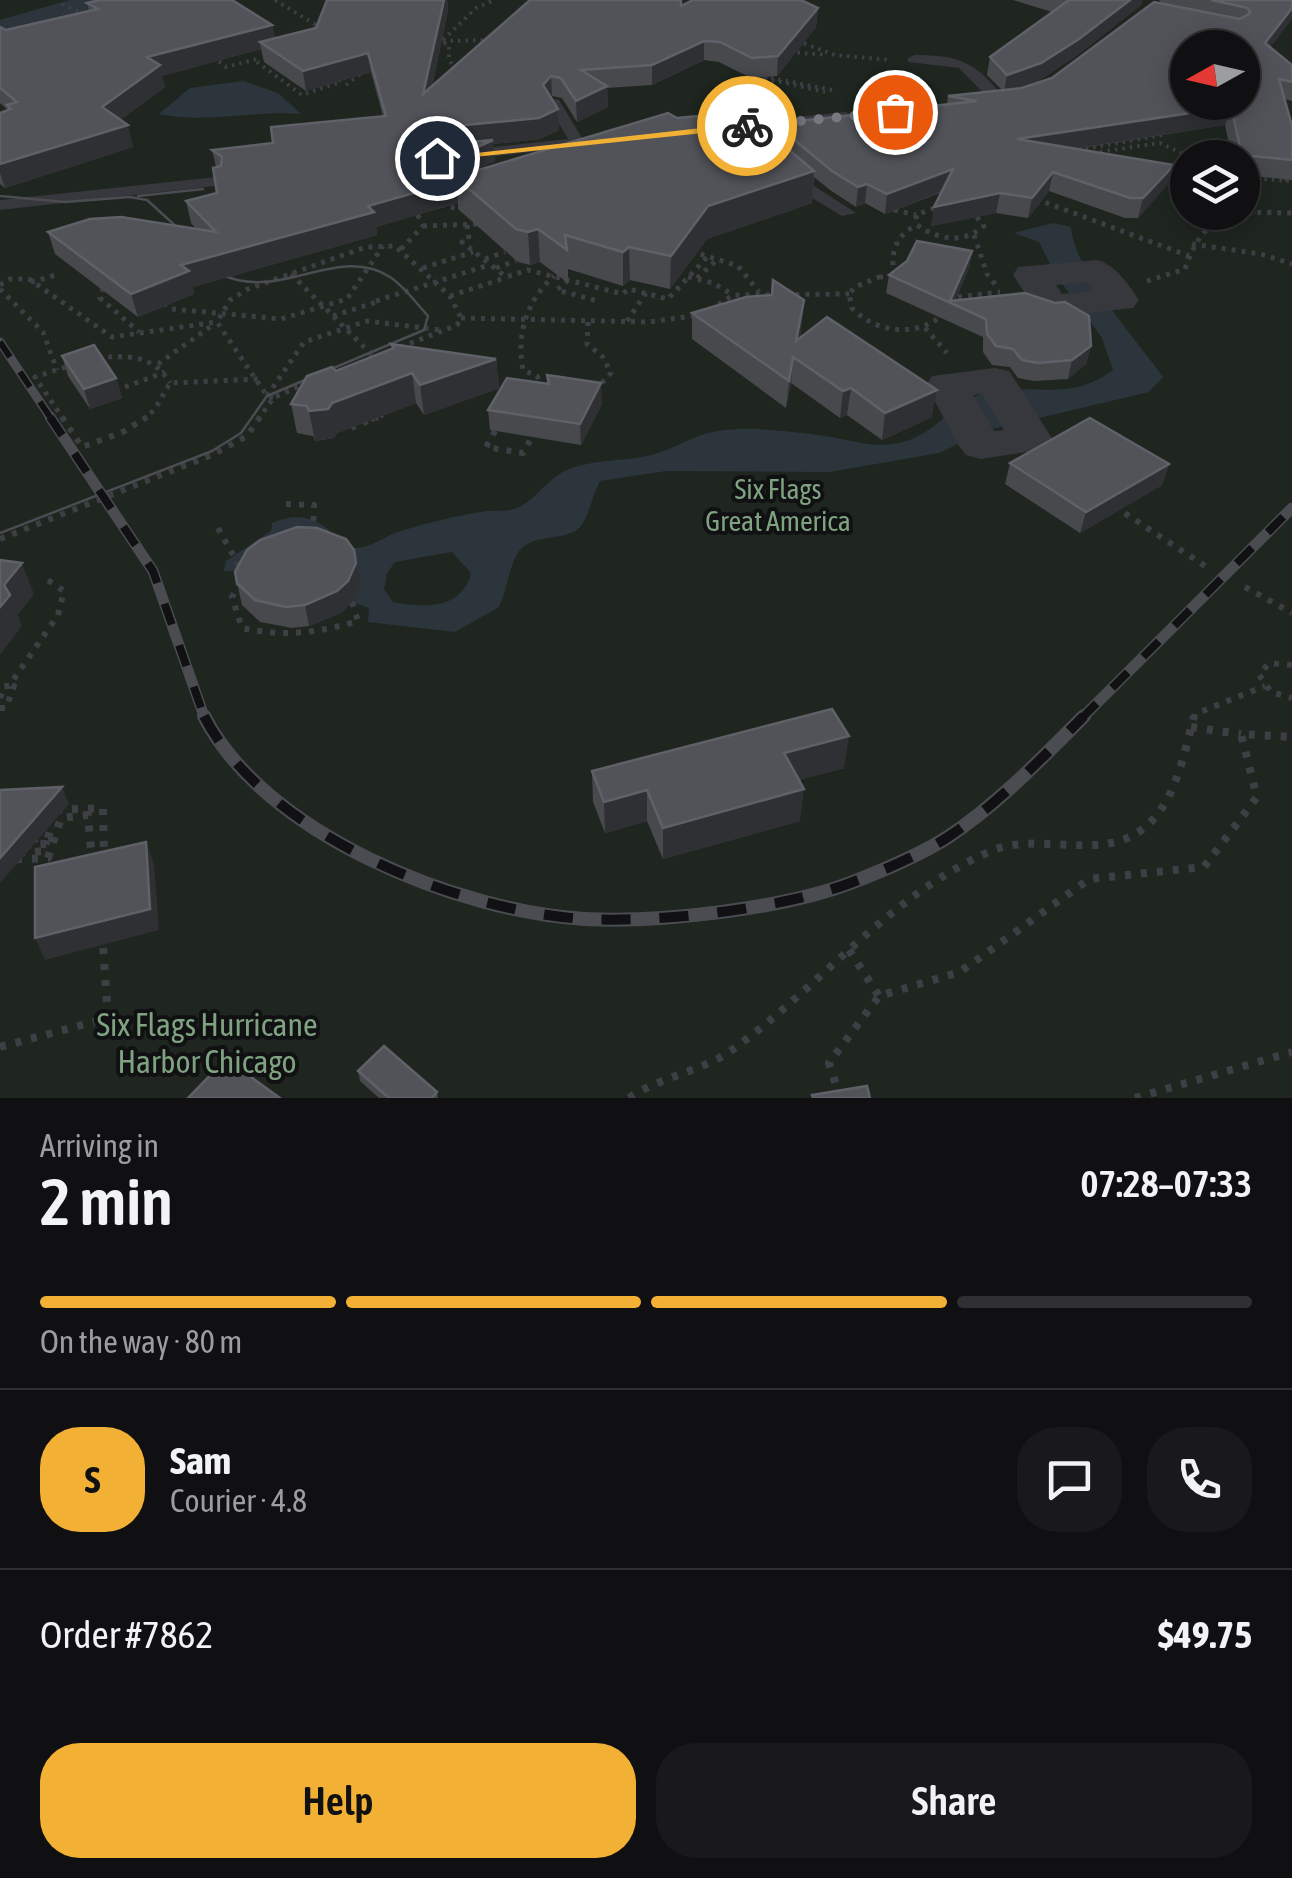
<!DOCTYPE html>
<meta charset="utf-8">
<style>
:root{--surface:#101012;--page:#19191b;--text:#f1f3f6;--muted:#9c9d9f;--line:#303032;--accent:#f2b134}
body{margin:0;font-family:"Asap Condensed",sans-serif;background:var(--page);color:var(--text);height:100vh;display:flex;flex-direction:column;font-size:38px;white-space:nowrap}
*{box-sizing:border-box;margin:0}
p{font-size:32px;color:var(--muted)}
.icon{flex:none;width:55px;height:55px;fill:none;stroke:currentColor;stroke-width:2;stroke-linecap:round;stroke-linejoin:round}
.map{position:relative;height:1098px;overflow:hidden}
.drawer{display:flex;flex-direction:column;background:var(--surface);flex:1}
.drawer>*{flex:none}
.needle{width:65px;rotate:262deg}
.controls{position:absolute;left:1170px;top:30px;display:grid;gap:20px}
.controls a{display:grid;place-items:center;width:90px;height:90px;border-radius:50%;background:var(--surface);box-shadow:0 5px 25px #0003,0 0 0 2px var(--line);font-size:50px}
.pin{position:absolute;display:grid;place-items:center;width:85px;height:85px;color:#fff;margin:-42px;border:5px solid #fff;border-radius:50%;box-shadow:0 2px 10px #0007}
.courier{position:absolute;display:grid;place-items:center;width:100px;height:100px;margin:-50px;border:8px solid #f2b134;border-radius:50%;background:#fff;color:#222;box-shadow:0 2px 12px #0007}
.headline em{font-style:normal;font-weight:600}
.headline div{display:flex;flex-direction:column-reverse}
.headline{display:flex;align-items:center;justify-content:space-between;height:170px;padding:0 40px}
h1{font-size:65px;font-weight:600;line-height:75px}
.bar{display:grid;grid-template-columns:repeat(4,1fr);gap:15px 10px;align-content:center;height:120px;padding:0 40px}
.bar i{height:12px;border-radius:8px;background:var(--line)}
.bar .current{background:var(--accent)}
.bar p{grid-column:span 4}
.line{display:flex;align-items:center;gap:25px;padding:0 40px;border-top:2px solid var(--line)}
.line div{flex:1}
.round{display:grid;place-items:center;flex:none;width:105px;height:105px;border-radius:40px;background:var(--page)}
.primary-button{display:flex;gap:20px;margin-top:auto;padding:20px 40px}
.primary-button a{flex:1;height:115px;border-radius:40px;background:var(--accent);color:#111;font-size:40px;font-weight:600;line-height:115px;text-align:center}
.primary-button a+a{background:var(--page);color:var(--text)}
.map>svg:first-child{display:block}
</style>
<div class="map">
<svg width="1292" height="1098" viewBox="0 0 1292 1098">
<rect width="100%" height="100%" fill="#161618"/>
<path fill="#1e261f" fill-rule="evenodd" d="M0,0H1292V1098H0ZM1188,48H1242V102H1188ZM1188,158H1242V212H1188Z"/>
<g fill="#2c353c" fill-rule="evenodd">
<path d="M243,81L278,93L301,114C254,110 204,124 159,114L190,88Z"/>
<path d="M1053,223L1071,227C1074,271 1136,339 1163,377L1149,392L988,430L939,453L830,472L666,471L600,481C592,495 590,514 581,526C567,542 538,533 522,548C510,559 507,591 499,607L455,632L368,622L369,608L352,602L360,585L358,572L224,571L226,561L271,531L272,523C307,508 324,524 349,548C371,549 379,539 398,532C426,523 459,515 487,511C497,510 508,512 517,508C535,501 546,480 565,471C596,457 630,463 661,452C681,445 697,434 718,431C754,426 796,432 832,437C849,440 867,446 884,445C941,441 943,401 990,392C1037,383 1071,402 1113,370L1102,338L1055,274L1039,242L1014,233ZM452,552L471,573C462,610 423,608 393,602L384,589L387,573L395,562Z"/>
</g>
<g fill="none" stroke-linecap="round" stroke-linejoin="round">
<path fill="#2c353c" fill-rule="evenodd" d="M69,0H128L124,5L72,14L0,35V20Z"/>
<g stroke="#3d3f44" stroke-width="4" stroke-dasharray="2.5 5" stroke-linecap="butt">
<path d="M275,0L321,28"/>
<path d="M62,4L86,15"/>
<path d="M437,40L449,45V59L456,72"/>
<path d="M443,40L476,8L494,0"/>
<path d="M443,41L491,40"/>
<path d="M797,41L835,55L891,60"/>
<path d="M790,52L827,55"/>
<path d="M213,57L226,67L257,59"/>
<path d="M257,62L302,95L341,82L336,77"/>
<path d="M750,75L825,92"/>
<path d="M756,75L837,91"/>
<path d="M346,85L362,73"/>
<path d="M1162,135L1080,150L1085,154L1160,143L1192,158"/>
<path d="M1242,177L1287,181L1285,173"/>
</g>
<g stroke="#3d3f44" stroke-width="5" stroke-dasharray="4 6" stroke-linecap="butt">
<path d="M1036,199L1189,256"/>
<path d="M1242,199L1248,200L1254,213"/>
<path d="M441,205L468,211"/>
<path d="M940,206L972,211L984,226C963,244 939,240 917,225L916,215Z"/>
<path d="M894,210L916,215"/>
<path d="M467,225L469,239L462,242L506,277L528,270L623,294L628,289L668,299L709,255"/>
<path d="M423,226L482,224"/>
<path d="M974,235L987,274L998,288"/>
<path d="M1192,244L1261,254L1292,264"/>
<path d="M401,249L423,226L415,209"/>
<path d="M691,251L738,266L759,292"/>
<path d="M485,259L505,252"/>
<path d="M423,268L473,252"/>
<path d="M496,268L516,261"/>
<path d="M291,274L375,358"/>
<path d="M894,275C890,252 896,235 917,225"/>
<path d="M688,277L713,283L733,295"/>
<path d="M879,277C907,276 937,279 950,307C926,338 878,336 852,308L849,294L855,287Z"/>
<path d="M697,278L719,258"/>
<path d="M568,280L557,290L598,301"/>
<path d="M1147,281L1185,269C1206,208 1235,212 1292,213"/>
<path d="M31,282L56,275"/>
<path d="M0,285L10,279H29L112,337L217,322"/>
<path d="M103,288L100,298L139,332"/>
<path d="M0,289L43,332L57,370"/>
<path d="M450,296L505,278"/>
<path d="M948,298L1000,292"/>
<path d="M376,301L489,265"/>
<path d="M164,303L172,309L281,319L347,299L383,246"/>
<path d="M710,310L733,295L849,294"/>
<path d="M333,316L377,302"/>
<path d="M461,318L649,322L699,315"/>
<path d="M627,321L646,293"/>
<path d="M588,322L587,344L603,357L611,373L597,388"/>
<path d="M925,328L947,353"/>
<path d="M98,358C127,355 154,355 170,383"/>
<path d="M158,364L214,324"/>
<path d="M125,387L165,372"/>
<path d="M543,388L537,376L523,370C516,334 527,300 554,276"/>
<path d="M267,396L304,342L367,321L441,330"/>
<path d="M273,398L267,396L217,322L230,300L248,289L366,247L395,246L450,296L461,318L457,325L401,347"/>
<path d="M64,420L35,377L72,365"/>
<path d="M143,420L155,409L170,383L258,379"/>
<path d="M258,420L273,398L309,382"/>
<path d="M371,420L383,415"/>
</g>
<g stroke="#3d3f44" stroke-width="6" stroke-dasharray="5 8" stroke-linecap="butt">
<path d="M62,417L82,447L123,432L147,417"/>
<path d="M351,428L378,417"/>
<path d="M495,431L486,447L523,453L532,437"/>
<path d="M286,504L314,505L313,533"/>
<path d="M1114,506L1211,570"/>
<path d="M218,528L242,571"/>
<path d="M0,539L212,455L247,436L260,417"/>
<path d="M240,582L232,597L242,628C283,637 318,633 358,621L352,602"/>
<path d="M1245,587L1292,613"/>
<path d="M1292,665L1269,663L1259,675L1271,692L1292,698"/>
<path d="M0,698L4,686H9L58,615L64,591L43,577"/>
<path d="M0,708H6L14,686H10"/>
<path d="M1194,719L1195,714L1265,686"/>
</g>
<g stroke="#3d3f44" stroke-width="8" stroke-dasharray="6 10" stroke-linecap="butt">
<path d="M1191,727L1241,734"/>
<path d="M56,810L103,808L104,859"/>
<path d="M32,839L48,838L50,830L41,831"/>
<path d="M19,853L44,851L46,844L26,845"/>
<path d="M0,860L48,858L61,818L88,815L92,861"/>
<path d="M849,950L879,996"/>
<path d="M0,1047L108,1018L103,945"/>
<path d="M629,1098C661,1076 701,1072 732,1050C820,987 889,895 991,851C1039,831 1096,861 1140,831C1175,807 1184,754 1194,716"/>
<path d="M840,1098L829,1063L879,996L960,972L1089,879L1204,867L1257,797L1241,734L1292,737"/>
<path d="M1135,1098L1292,1052"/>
</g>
<g fill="#37383d" fill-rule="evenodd">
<path d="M914,55C962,55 977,63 1006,101L994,104L959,68L909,62L907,59Z"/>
<path d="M554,99L559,100L582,138H597V144L465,160L457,155L465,150L568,139L547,103Z"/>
<path d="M846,112L853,116L851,119L734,131L727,127L734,123Z"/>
<path d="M785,169H795L811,184L856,213L842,216L799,190L782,172Z"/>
<path d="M217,177L223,179V185L0,210V200Z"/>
</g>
<g fill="#37383d" fill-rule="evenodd">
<path d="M1097,260C1116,265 1128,284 1139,300L1133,308L1052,317L1039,314L1013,275L1018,267ZM1087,283L1093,291L1062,294L1056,285Z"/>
<path d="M995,368L1009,371L1015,380L1053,440L1046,449L981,459L966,455L959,446L926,385L932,376ZM982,394L1004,430L994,431L973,395Z"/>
</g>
<g stroke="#4a4c52" stroke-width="2.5">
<path d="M0,196L65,202L130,197L147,200L190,239"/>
<path d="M138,196L203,189"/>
<path d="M0,533L212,451L241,433L267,396L424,330L428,316C416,303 405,287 390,277C339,244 283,300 225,276"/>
</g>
<defs>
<path id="rail-far2" d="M0,342L52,420"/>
<g id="rail-far1">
<path d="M50,417L153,571L205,719"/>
<path d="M1081,719L1292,508"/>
</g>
<path id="rail" d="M204,716C264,834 457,911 584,919C657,923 784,909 853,882C884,870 920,855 948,837C998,804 1042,758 1084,716"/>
</defs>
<use href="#rail-far2" stroke="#4a4c52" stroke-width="9"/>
<use href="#rail-far1" stroke="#4a4c52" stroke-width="11"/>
<use href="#rail" stroke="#4a4c52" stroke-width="14"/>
<use href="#rail-far2" stroke="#111113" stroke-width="6" stroke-dasharray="18" stroke-linecap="butt"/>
<use href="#rail-far1" stroke="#111113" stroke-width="8" stroke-dasharray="22" stroke-linecap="butt"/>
<use href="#rail" stroke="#111113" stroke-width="10" stroke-dasharray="29" stroke-linecap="butt"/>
</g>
<g fill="#47494d">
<path d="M327,0H447L448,10L432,87L682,5L818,8L816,27L777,76L751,78L719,62L704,60L652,85L607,88L608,107L577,122L562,98L552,96L551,97L558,109L559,130L540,139L493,144L495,161L473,171L677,118L780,142L781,123L947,104L948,96L1002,90L987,75L990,57L1052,12L1013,0H1142L1141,5L1076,56L1038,81L1015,89L1052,78L1162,4L1159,0H1292L1270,47L1292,65V101L1285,99L1292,126V180L1242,175V158H1232L1225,125L1075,149L1168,184L1138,218H1125L1049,191L1028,218L996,213L931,226L942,192L885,214L865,203L856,207L830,190L814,177L812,203L707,239L670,289L630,280L623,286L568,269V283L540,262L530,265L518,262L458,209V203L376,227L377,235L193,287L194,294L138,317L55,254L48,232L196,229L191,223L186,201L217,193L216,167L212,150L273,143L383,116L371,72L306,91L264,62L261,49L162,76L165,87L120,120L133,147L5,188L0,184V113L8,110L0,103V27L6,30L89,11L87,3L272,25L275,38L316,28Z"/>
<path d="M972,251L969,268L955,301L1091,346L1086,364L1068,379L1034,381L1018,378L1010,367L992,365L983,352V337L886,293L889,275Z"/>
<path d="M804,300L800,338L932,417L882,440L847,415L840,418L791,383L786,408L692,339V313Z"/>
<path d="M391,344L496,359L499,388L424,415L416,403L337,433L334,438L315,441L313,436L297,433L291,404L336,371L392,349Z"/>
<path d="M62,356L116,378L122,398L90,409L68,376Z"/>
<path d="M547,375L602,404L581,445L490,430L488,410L548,384Z"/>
<path d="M1010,463L1169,464L1162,485L1080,533L1005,484Z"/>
<path d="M237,583L360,585L352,602L341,613L309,626L292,628L260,622L242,605Z"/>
<path d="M844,768L799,780L800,821L663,859L647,821L605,833L593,802L592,771Z"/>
<path d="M358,1071L437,1092L438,1098H379L360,1081Z"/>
</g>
<g fill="#2f3033">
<path d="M444,0H447L448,10L426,115L423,94Z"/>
<path d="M1130,0H1142L1141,5L1076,56L1038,81L1004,93L1007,75Z"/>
<path d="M818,8L816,27L777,76L778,56Z"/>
<path d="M1292,8V19L1260,61L1265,43Z"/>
<path d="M272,25L276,45L260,42L261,49L162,76L165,87L108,129L102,107L147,57Z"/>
<path d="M704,41V60L652,85V65Z"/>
<path d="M368,53L371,72L306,91L303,71Z"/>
<path d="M551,76L552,96L544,105L543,85Z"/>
<path d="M607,86L608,107L577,122L576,101Z"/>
<path d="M1231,107L1225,125L1014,158L1017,139Z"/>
<path d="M558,109L559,130L540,139L493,144L495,161L457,179L427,155L425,134L434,128Z"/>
<path d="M128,125L133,147L5,188L0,173V164Z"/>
<path d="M1174,165L1168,184L1138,218L1143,198Z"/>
<path d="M953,169L950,188L885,214L887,194Z"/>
<path d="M814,171L812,203L707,239L670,289L671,256L708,206Z"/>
<path d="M1053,172L1049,191L1028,218L1032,198Z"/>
<path d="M456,181L458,203L376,227L377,235L193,287L194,294L138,317L131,294L181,265L368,206Z"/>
<path d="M867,184L865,203L856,207L858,187Z"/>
<path d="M1000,193L996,213L931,226L934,207Z"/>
<path d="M538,229L540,262L530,265L528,232Z"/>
<path d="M629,247L630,280L623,286V252Z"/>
<path d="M972,251L969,268L954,304L950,303Z"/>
<path d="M804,300L802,326L796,359V341Z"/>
<path d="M1091,346L1086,364L1068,379L1072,360Z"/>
<path d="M793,357L791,383L786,408L789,381Z"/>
<path d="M496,359L499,388L424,415L420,385Z"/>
<path d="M412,373L416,403L337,433L334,438L315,441L309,411Z"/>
<path d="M116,378L122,398L90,409L84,389Z"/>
<path d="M601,383L602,404L581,445L580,424Z"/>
<path d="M851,388L847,415L840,418L843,391Z"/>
<path d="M937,390L932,417L882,440L885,413Z"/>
<path d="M1169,464L1162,485L1080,533L1086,512Z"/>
<path d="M354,550L360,585L352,602L341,613L309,626L305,605Z"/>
<path d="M22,563L34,594L18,615L22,626L0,655V607L4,585Z"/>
<path d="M849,736L844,768L781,785L784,753Z"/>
<path d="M62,787L69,804L0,883V858Z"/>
<path d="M804,789L800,821L663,859V828Z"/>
<path d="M647,790V821L605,833L604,802Z"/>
<path d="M146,842L154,864L159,930L45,960L35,938Z"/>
</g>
<g fill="#525359" stroke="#5f6168" stroke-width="2.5" fill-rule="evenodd">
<path d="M100,0H232L272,25L147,57L160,65L102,107L128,125L0,164V113L11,109L7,105L17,102L0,88V27L6,30L98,9L87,3Z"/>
<path d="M327,0H444L423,94L530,0H681V6L693,0H801L818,8L778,56L752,58L720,42L704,41L652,65L581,70L607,86L576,101L561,78L551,76L543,85L558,109L539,118L434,128L425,134V140L435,145L493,140L455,157L462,175L455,177L456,181L368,206L374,212L181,265L189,271L131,294L48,232L90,219L121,217L216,232L186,201L217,193L213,168L221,166L222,157L212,150L273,143L271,127L386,116L368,53L303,71L260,42L316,28Z"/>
<path d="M1069,0H1130L1079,39L1041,63L1007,75L990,57Z"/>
<path d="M1211,0H1292V8L1265,43L1292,65V82L1279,79L1292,126V160L1242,155L1231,107L1017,139L1174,165L1143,198H1130L1053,172L1032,198L1000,193L934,207L953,169L887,194L867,184L858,187L832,171L798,143L781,123L977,101L948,96L1022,88L1052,78L1154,2L1240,19L1250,13L1248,8ZM1188,48H1242V102H1188Z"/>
<path d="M752,111L780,142L814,171L708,206L671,256L629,247L623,252L565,235L567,250L538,229L528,232L516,229L455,177L668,113L677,118Z"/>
<path d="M917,241L972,251L950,301L1025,293L1055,303L1065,302L1089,316L1091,346L1072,360L1038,363L1022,360L1013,349L996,346L987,334L986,319L889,275L907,261Z"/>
<path d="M773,280L804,300L796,341L827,317L937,390L885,413L851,388L843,391L793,357L789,381L692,313L746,297L772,295Z"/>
<path d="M391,344L496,359L420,385L412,373L332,403L328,409L309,411L307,406L291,404L307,376L332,367L336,371L394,348Z"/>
<path d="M94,345L116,378L84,389L62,356Z"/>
<path d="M547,375L601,383L580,424L488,410L507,378L549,384Z"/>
<path d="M1090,418L1169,464L1086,512L1010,463Z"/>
<path d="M297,527L317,528L346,539L354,550L356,563L348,581L337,591L305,605L286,607L255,600L237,583L235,572L247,550L260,540Z"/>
<path d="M0,560L22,563L4,585L10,595L0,607Z"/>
<path d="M832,709L849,736L784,753L804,789L663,828L647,790L604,802L592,771Z"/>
<path d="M62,787L0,858V790Z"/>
<path d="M146,842L150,909L35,938V867Z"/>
<path d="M384,1046L437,1092L432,1098H389L358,1071Z"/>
<path d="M226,1059L280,1098H188Z"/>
<path d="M867,1086L870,1098H813L812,1095Z"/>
</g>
<path fill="#f2b134" d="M747,123L751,128L437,161L431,158Z"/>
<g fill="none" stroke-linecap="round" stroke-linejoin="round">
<path stroke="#757880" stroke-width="10" stroke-dasharray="0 18" d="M747,126L895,112"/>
</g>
<g text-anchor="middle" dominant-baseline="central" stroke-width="8" stroke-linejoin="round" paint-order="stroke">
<g font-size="28" fill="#7fa381" stroke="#111113">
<text x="778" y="489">Six Flags<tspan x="778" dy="32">Great America</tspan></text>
</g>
<g font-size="32" fill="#7fa381" stroke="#111113">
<text x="207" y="1024">Six Flags Hurricane<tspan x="207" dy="37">Harbor Chicago</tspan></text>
</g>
</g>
</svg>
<div class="controls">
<a><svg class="needle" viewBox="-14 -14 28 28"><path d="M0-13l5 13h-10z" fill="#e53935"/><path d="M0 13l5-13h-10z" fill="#9c9d9f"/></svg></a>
<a><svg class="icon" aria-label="layers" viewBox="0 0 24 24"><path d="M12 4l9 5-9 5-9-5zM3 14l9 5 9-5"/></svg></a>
</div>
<div class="pin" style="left:895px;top:112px;background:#ea580c"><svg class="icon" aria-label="bag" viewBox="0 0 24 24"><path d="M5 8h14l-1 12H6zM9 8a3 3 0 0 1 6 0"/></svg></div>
<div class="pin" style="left:437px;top:158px;background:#1f2937"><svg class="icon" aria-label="home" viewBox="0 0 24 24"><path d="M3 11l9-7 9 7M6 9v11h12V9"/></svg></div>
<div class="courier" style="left:747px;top:126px"><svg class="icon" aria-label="bike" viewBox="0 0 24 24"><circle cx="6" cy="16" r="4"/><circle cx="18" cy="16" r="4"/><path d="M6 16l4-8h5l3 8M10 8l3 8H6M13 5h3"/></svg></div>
</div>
<section class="drawer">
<div class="headline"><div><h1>2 min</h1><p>Arriving in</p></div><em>07:28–07:33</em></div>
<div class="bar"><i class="current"></i><i class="current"></i><i class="current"></i><i></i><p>On the way · 80 m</p></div>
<div class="line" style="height:180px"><b class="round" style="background:var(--accent);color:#111">S</b><div><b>Sam</b><p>Courier · 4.8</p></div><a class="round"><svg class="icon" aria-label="chat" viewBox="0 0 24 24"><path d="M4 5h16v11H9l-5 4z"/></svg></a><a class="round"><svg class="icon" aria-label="phone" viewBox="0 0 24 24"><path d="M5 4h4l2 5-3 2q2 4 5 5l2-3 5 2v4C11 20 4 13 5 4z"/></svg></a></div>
<div class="line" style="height:130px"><div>Order #7862</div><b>$49.75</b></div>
<div class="primary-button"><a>Help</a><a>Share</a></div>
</section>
